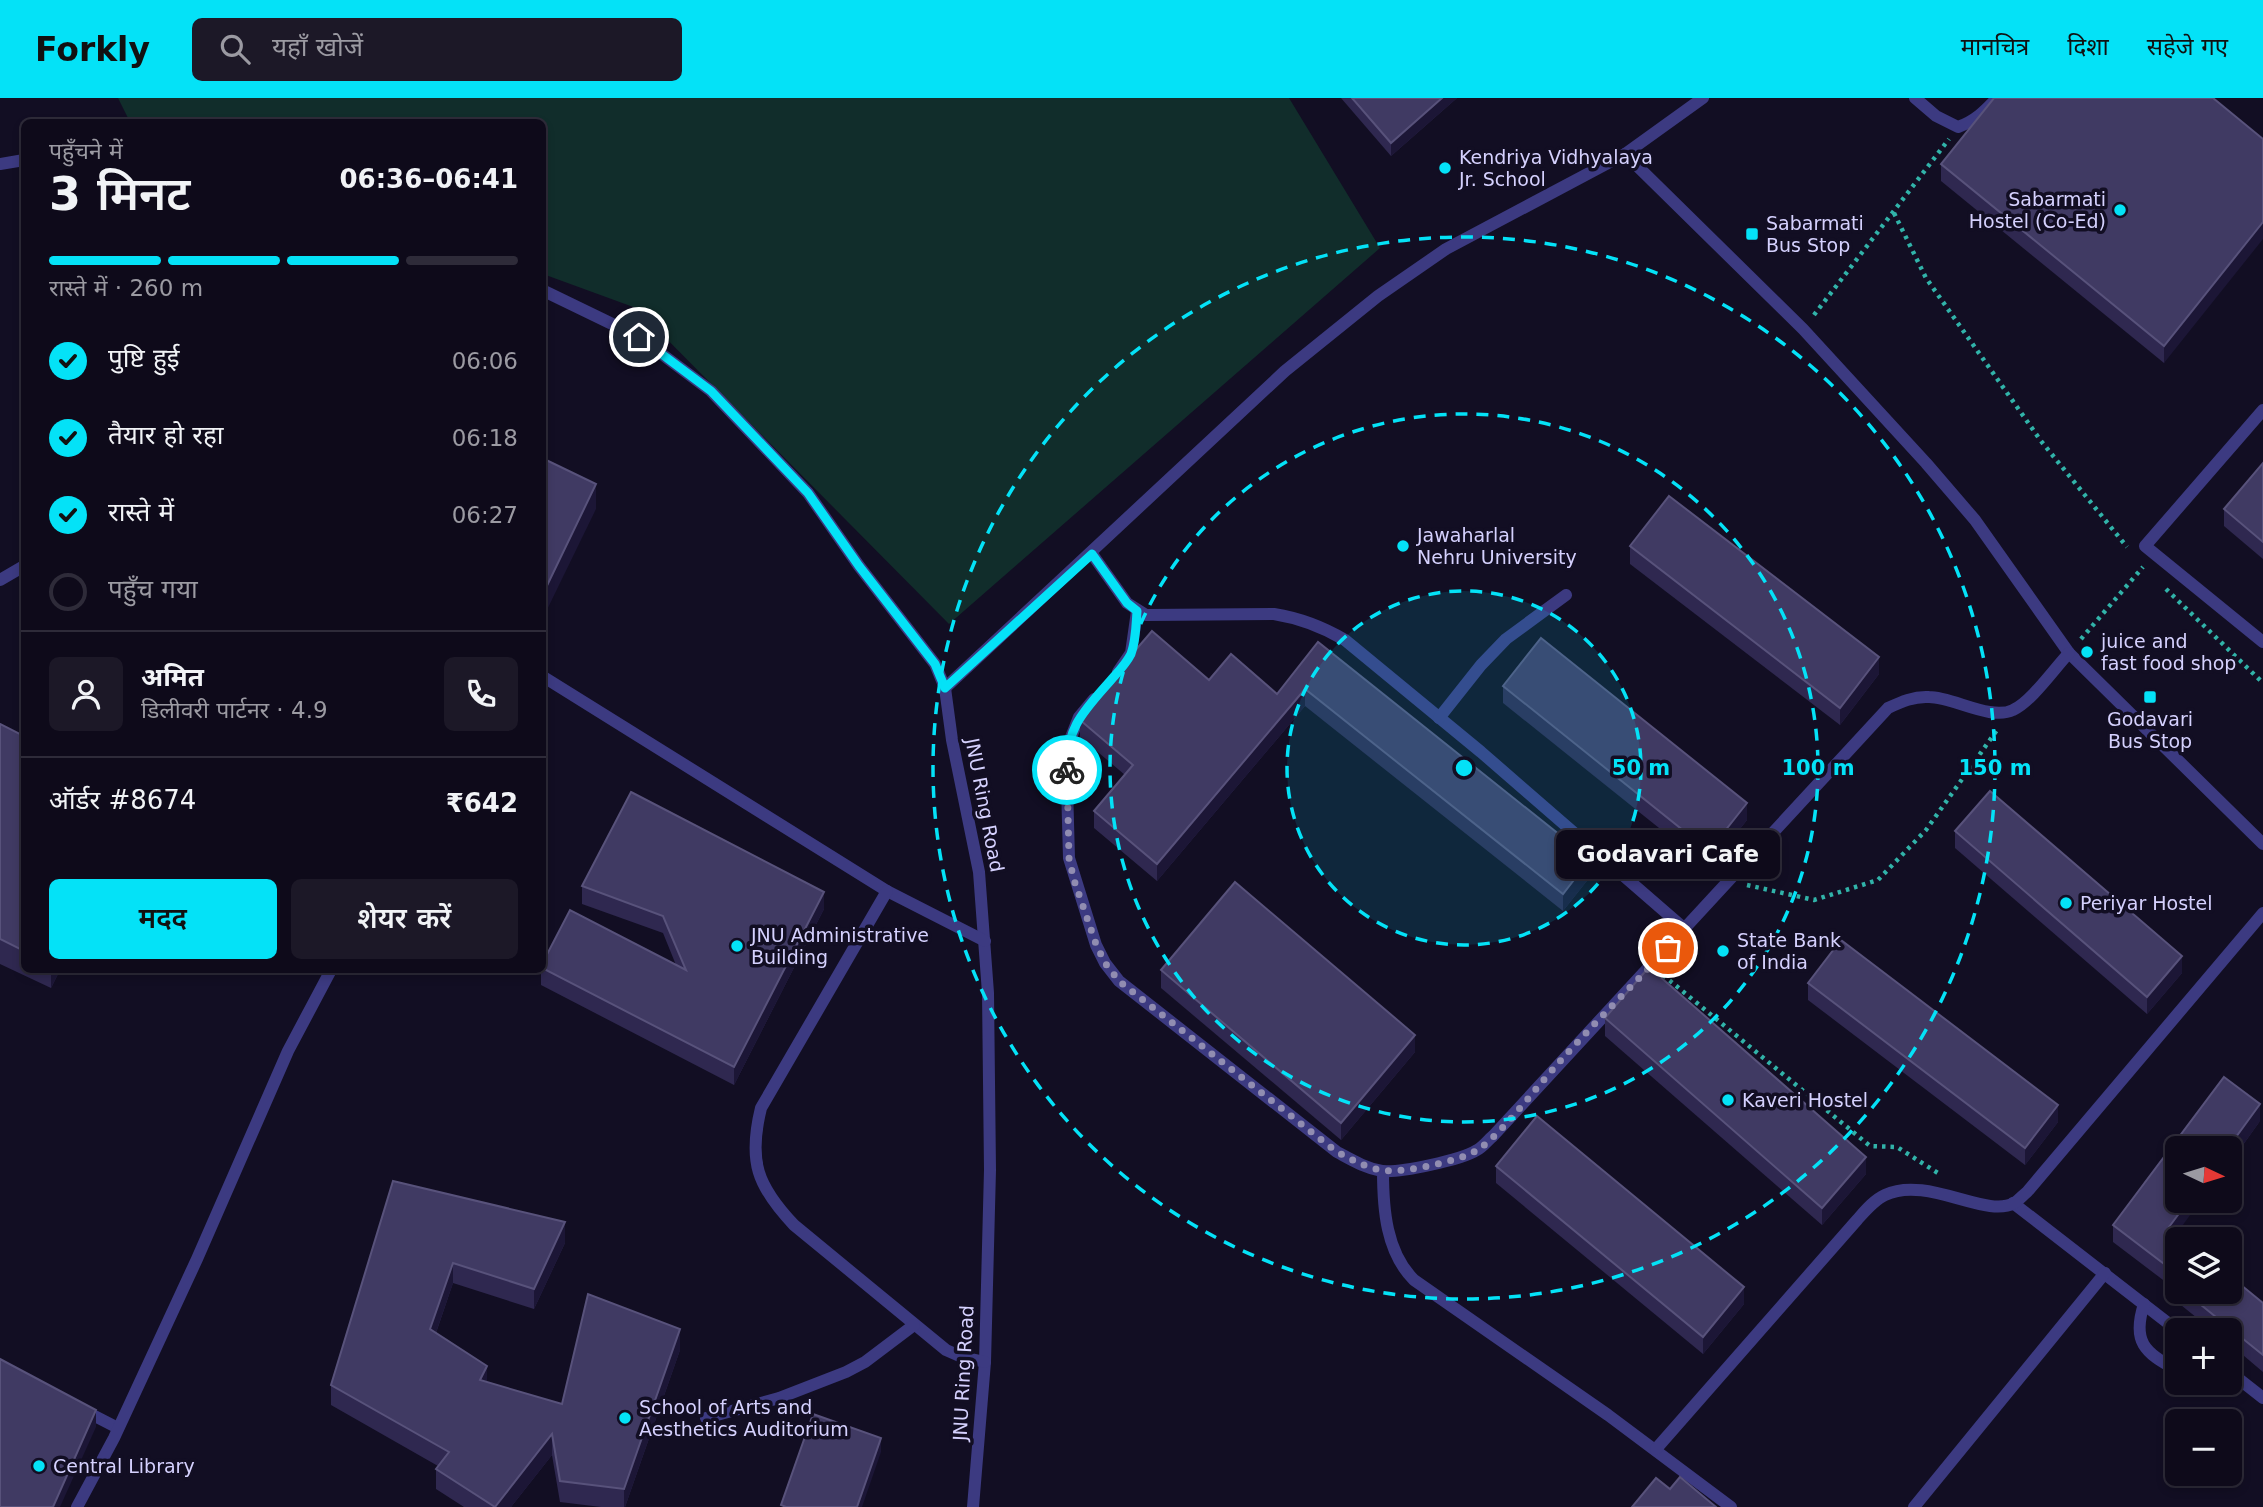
<!DOCTYPE html>
<html lang="hi">
<meta charset="utf-8">
<style>
:root{--surface:#0e0a1a;--page:#1c1827;--text:#f1f3f6;--muted:#9b9aa2;--line:#2e2b39;--accent:#04e2f7}
body{margin:0;font-family:"DejaVu Sans","Noto Sans Devanagari",sans-serif;background:var(--page);color:var(--text);height:100vh;display:flex;flex-direction:column;font-size:26px;white-space:nowrap}
*{box-sizing:border-box;margin:0}
p{font-size:23px;color:var(--muted)}
.icon{flex:none;width:38px;height:38px;fill:none;stroke:currentColor;stroke-width:2;stroke-linecap:round;stroke-linejoin:round}
.map{position:relative;flex:1;overflow:hidden}
.details{position:absolute;left:21px;top:21px;width:525px;height:854px;display:flex;flex-direction:column;background:var(--surface);border-radius:10px;box-shadow:0 4px 10px #0003,0 0 0 2px var(--line)}
.details>*{flex:none}
.needle{width:46px;rotate:94deg}
.tools{position:absolute;left:2165px;top:1038px;display:grid;gap:14px}
.tools a{display:grid;place-items:center;width:77px;height:77px;border-radius:10px;background:var(--surface);box-shadow:0 4px 10px #0003,0 0 0 2px var(--line);font-size:35px}
.pin{position:absolute;display:grid;place-items:center;width:60px;height:60px;color:#fff;margin:-30px;border:4px solid #fff;border-radius:50%;box-shadow:0 2px 7px #0007}
.courier{position:absolute;display:grid;place-items:center;width:70px;height:70px;margin:-35px;border:5px solid #04e2f7;border-radius:50%;background:#fff;color:#222;box-shadow:0 2px 9px #0007}
.bubble{position:absolute;height:49px;border-radius:10px;background:var(--surface);box-shadow:0 4px 10px #0003,0 0 0 2px var(--line);font-size:23px;font-weight:600;line-height:49px;text-align:center}
.overview em{font-style:normal;font-weight:600}
.overview div{display:flex;flex-direction:column-reverse}
.overview{display:flex;align-items:center;justify-content:space-between;height:119px;padding:0 28px}
h1{font-size:46px;font-weight:600;line-height:52px}
.bar{display:grid;grid-template-columns:repeat(4,1fr);gap:10px 7px;align-content:center;height:84px;padding:0 28px}
.bar i{height:9px;border-radius:5px;background:var(--line)}
.bar .selected{background:var(--accent)}
.bar p{grid-column:span 4}
.line{display:flex;align-items:center;gap:18px;padding:0 28px;border-top:2px solid var(--line)}
.line div{flex:1}
.round{display:grid;place-items:center;flex:none;width:74px;height:74px;border-radius:10px;background:var(--page)}
ol{padding:0 28px;list-style:none}
li{display:flex;align-items:center;gap:21px;height:77px}
li p{margin-inline-start:auto}
li .icon{padding:7px;border-radius:50%;background:var(--accent);color:#111;stroke-width:4}
li:last-child{color:var(--muted)}
li i{width:38px;height:38px;border:4px solid var(--line);border-radius:50%}
.primary-button{display:flex;gap:14px;margin-top:auto;padding:14px 28px}
.primary-button a{flex:1;height:80px;border-radius:10px;background:var(--accent);color:#111;font-size:28px;font-weight:600;line-height:80px;text-align:center}
.primary-button a+a{background:var(--page);color:var(--text)}
header{display:flex;align-items:center;gap:42px;box-sizing:border-box;height:98px;padding:0 35px;background:var(--accent);color:#111}
header strong{font-size:33px}
nav{display:flex;gap:38px;margin-inline-start:auto;font-size:24px}
.search{width:490px;height:63px;background:var(--page);display:flex;align-items:center;gap:18px;box-sizing:border-box;padding:0 24px;border-radius:10px;color:var(--muted);font-size:26px}
.map>svg:first-child{display:block}
</style>
<header>
<strong>Forkly</strong>
<div class="search"><svg class="icon" aria-label="search" viewBox="0 0 24 24"><circle cx="10" cy="10" r="6"/><path d="M15 15l6 6"/></svg>यहाँ खोजें</div>
<nav><a>मानचित्र</a><a>दिशा</a><a>सहेजे गए</a></nav>
</header>
<div class="map">
<svg width="2263" height="1409" viewBox="0 0 2263 1409">
<rect width="100%" height="100%" fill="#120e23"/>
<path fill="#112d2b" d="M118,0H1289L1380,150L949,526L636,210L543,176L542,24H130Z"/>
<g fill="none" stroke-linecap="round" stroke-linejoin="round">
<g stroke="#31b3a9" stroke-width="4.5" stroke-dasharray="3.5 5" stroke-linecap="butt">
<path d="M1894,115L1926,180L2041,343L2127,449"/>
<path d="M1814,217L1949,41"/>
<path d="M2166,491L2263,585"/>
<path d="M2081,541L2143,469"/>
<path d="M1747,787L1814,802L1878,782L1926,732L1997,632"/>
<path d="M1663,877L1870,1048L1897,1049L1941,1077"/>
</g>
<g stroke="#3c3a81" stroke-width="12">
<path d="M1915,0L1936,18L1958,29C1975,23 1985,13 1997,0"/>
<path d="M1625,56L1803,231L1926,365L1975,422L2069,555L2263,746"/>
<path d="M0,66L24,62"/>
<path d="M542,192L639,239L711,293L808,395L859,468L935,566L945,590L952,642L979,774L988,895L990,1072L985,1264L973,1409"/>
<path d="M2263,312L2145,448L2263,544"/>
<path d="M1092,456L1127,505L1146,517L1274,516C1299,520 1323,529 1345,542L1481,654L1686,832"/>
<path d="M0,482L24,468"/>
<path d="M1118,574L1131,555L1137,513"/>
<path d="M542,578L887,793L985,843"/>
<path d="M945,590L1285,273L1378,198L1446,151L1625,56L1703,0"/>
<path d="M1094,601L1079,619L1066,652L1069,760L1096,847L1105,865L1119,883L1337,1054C1352,1062 1365,1070 1382,1073C1400,1075 1461,1062 1477,1052C1483,1049 1488,1042 1493,1038L1888,610C1901,604 1914,598 1929,599C1953,599 1991,623 2013,612C2031,604 2054,571 2069,555"/>
<path d="M1439,620L1481,567L1506,541L1566,497"/>
<path d="M887,793L761,1010C748,1063 757,1088 794,1127L946,1252L962,1259L985,1264"/>
<path d="M1383,1073C1383,1111 1386,1154 1414,1182L1608,1317L1731,1409"/>
<path d="M2013,1105L2177,1232"/>
<path d="M2144,1206C2132,1243 2144,1255 2177,1272"/>
<path d="M2230,1274L2263,1300"/>
<path d="M81,1311L118,1330"/>
<path d="M706,1320L779,1300L846,1274L865,1264L914,1227"/>
<path d="M1656,1351L1857,1122C1865,1113 1874,1102 1885,1097C1927,1077 1986,1121 2014,1105C2019,1102 2023,1097 2027,1094L2263,815"/>
<path d="M77,1409L114,1340L197,1161L288,953L331,872"/>
<path d="M1914,1409L2105,1175"/>
</g>
</g>
<g fill="#2f2850">
<path d="M1341,0H1457L1391,58Z"/>
<path d="M2263,41L2164,265L1941,83V66Z"/>
<path d="M2263,365V461L2224,428V411Z"/>
<path d="M1630,448L1879,576L1840,627L1630,466Z"/>
<path d="M1318,544L1590,779L1563,813L1305,608L1157,783L1094,730V713L1125,677L1080,639V622L1209,582L1277,596Z"/>
<path d="M1503,588L1747,722L1709,770L1503,605Z"/>
<path d="M0,626L24,638V872H60L51,890L0,866Z"/>
<path d="M1955,733L2182,875L2147,916L1955,750Z"/>
<path d="M582,788L824,811L734,987L541,887V872H542V866L676,867L663,835L582,806Z"/>
<path d="M1161,872L1415,954L1341,1042L1161,890Z"/>
<path d="M1808,885L2058,1024L2025,1067L1808,902Z"/>
<path d="M1605,920L1866,1076L1822,1127L1605,938Z"/>
<path d="M2260,1023L2230,1065V1050L2177,1135V1194H2230L2263,1205V1274L2230,1246V1232H2212L2171,1199V1188L2113,1144V1127Z"/>
<path d="M1496,1068L1744,1206L1703,1256L1496,1085Z"/>
<path d="M393,1083L565,1145L534,1211L453,1185L436,1235L487,1284L562,1306L680,1252L625,1409H601L560,1404L552,1357L511,1409H464L436,1391V1371L438,1368L331,1307V1287Z"/>
</g>
<g fill="#1c1636">
<path d="M1442,0H1457L1391,58V45Z"/>
<path d="M2263,124V141L2164,265V248Z"/>
<path d="M596,386V411L542,522V498Z"/>
<path d="M1879,559V576L1840,627V610Z"/>
<path d="M1305,591V608L1157,783V766Z"/>
<path d="M1747,705V722L1709,770V753Z"/>
<path d="M1590,761V779L1563,813V796Z"/>
<path d="M824,794V811L734,987V969Z"/>
<path d="M2182,858V875L2147,916V899Z"/>
<path d="M51,872H60L51,890Z"/>
<path d="M1415,937V954L1341,1042V1025Z"/>
<path d="M2260,1006V1023L2230,1065V1050H2228Z"/>
<path d="M2058,1007V1024L2025,1067V1050Z"/>
<path d="M1866,1059V1076L1822,1127V1110Z"/>
<path d="M2189,1102H2201L2169,1146V1129Z"/>
<path d="M565,1124V1145L534,1211V1191Z"/>
<path d="M453,1165V1185L430,1252V1231Z"/>
<path d="M1744,1189V1206L1703,1256V1239Z"/>
<path d="M680,1231V1252L625,1409H624V1391Z"/>
<path d="M487,1268V1289L480,1282Z"/>
<path d="M96,1312V1329L60,1409H53Z"/>
<path d="M552,1336V1357L511,1409H495Z"/>
<path d="M881,1340V1354L862,1409H857Z"/>
</g>
<g fill="#403a63" stroke="#58527b" stroke-width="2">
<path d="M1352,0H1442L1391,45Z"/>
<path d="M1994,0H2213L2263,41V124L2164,248L1941,66Z"/>
<path d="M542,360L596,386L542,498Z"/>
<path d="M2263,365V444L2224,411Z"/>
<path d="M1669,398L1879,559L1840,610L1630,448Z"/>
<path d="M1152,533L1209,582L1231,556L1277,596L1318,544L1590,761L1563,796L1305,591L1157,766L1094,713L1133,667L1080,622L1084,612Z"/>
<path d="M1541,540L1747,705L1709,753L1503,588Z"/>
<path d="M0,626L24,638V853L0,841Z"/>
<path d="M1990,693L2182,858L2147,899L1955,733Z"/>
<path d="M631,694L824,794L734,969L542,870V866L570,812L686,872L663,818L582,788Z"/>
<path d="M1235,784L1415,937L1341,1025L1161,872Z"/>
<path d="M1841,842L2058,1007L2025,1050L1808,885Z"/>
<path d="M1649,869L1866,1059L1822,1110L1605,920Z"/>
<path d="M2224,979L2260,1006L2228,1050H2177V1102H2189L2169,1129L2184,1141H2177V1187L2171,1182L2176,1175L2113,1127Z"/>
<path d="M1537,1018L1744,1189L1703,1239L1496,1068Z"/>
<path d="M393,1083L565,1124L534,1191L453,1165L430,1231L487,1268L480,1282L562,1306L588,1196L680,1231L624,1391L560,1383L552,1336L495,1409L436,1371L449,1354L331,1287Z"/>
<path d="M2230,1178L2263,1205V1257L2185,1194H2230Z"/>
<path d="M0,1261L96,1312L53,1409H0Z"/>
<path d="M813,1316L881,1340L857,1409H786L781,1407Z"/>
<path d="M1680,1379L1716,1409H1632L1656,1380L1670,1391Z"/>
</g>
<g fill="none" stroke-linecap="round" stroke-linejoin="round">
<path stroke="#918db1" stroke-width="7" stroke-dasharray="0 12.6" d="M1067,672L1069,760L1074,782L1096,846L1105,865L1119,883L1337,1054C1352,1062 1365,1069 1381,1072C1401,1076 1462,1063 1479,1051C1503,1034 1534,992 1555,969C1591,928 1631,889 1668,850"/>
<path stroke="#04e2f7" stroke-width="9" d="M639,239L711,293L808,395L859,468L935,566L945,590L1092,456L1127,505L1137,513C1136,527 1136,543 1131,556C1126,566 1118,574 1111,582C1084,613 1066,629 1067,672"/>
</g>
<circle cx="1464" cy="670" r="177" fill="#04e2f7" fill-opacity=".12"/>
<g fill="none" stroke="#04e2f7" stroke-width="3.5" stroke-dasharray="12 9">
<circle cx="1464" cy="670" r="177"/>
<circle cx="1464" cy="670" r="354"/>
<circle cx="1464" cy="670" r="531"/>
</g>
<g fill="#04e2f7" stroke="#120e23" stroke-width="2.5">
<circle cx="1445" cy="70" r="7"/>
<circle cx="2120" cy="112" r="7"/>
<rect x="1745" y="129" width="14" height="14" rx="3.5"/>
<circle cx="1403" cy="448" r="7"/>
<circle cx="2087" cy="554" r="7"/>
<rect x="2143" y="592" width="14" height="14" rx="3.5"/>
<circle cx="2066" cy="805" r="7"/>
<circle cx="737" cy="848" r="7"/>
<circle cx="1723" cy="853" r="7"/>
<circle cx="1728" cy="1002" r="7"/>
<circle cx="625" cy="1320" r="7"/>
<circle cx="39" cy="1368" r="7"/>
</g>
<g text-anchor="middle" dominant-baseline="central" stroke-width="7" stroke-linejoin="round" paint-order="stroke">
<g font-size="19" fill="#d5d1fe" stroke="#120e23" text-anchor="start">
<text x="1459" y="59">Kendriya Vidhyalaya<tspan x="1459" dy="22">Jr. School</tspan></text>
<text x="2106" y="101" text-anchor="end">Sabarmati<tspan x="2106" dy="22">Hostel (Co-Ed)</tspan></text>
<text x="1766" y="125">Sabarmati<tspan x="1766" dy="22">Bus Stop</tspan></text>
<text x="1417" y="437">Jawaharlal<tspan x="1417" dy="22">Nehru University</tspan></text>
<text x="2101" y="543">juice and<tspan x="2101" dy="22">fast food shop</tspan></text>
<text x="2150" y="621" text-anchor="middle">Godavari<tspan x="2150" dy="22">Bus Stop</tspan></text>
<text x="2080" y="805">Periyar Hostel</text>
<text x="751" y="837">JNU Administrative<tspan x="751" dy="22">Building</tspan></text>
<text x="1737" y="842">State Bank<tspan x="1737" dy="22">of India</tspan></text>
<text x="1742" y="1002">Kaveri Hostel</text>
<text x="639" y="1309">School of Arts and<tspan x="639" dy="22">Aesthetics Auditorium</tspan></text>
<text x="53" y="1368">Central Library</text>
</g>
<g font-size="19" fill="#d5d1fe" stroke="#120e23">
<text transform="translate(985 707) rotate(79)">JNU Ring Road</text>
<text transform="translate(963 1275) rotate(-87)">JNU Ring Road</text>
</g>
</g>
<circle cx="1464" cy="670" r="10" fill="#04e2f7" stroke="#120e23" stroke-width="3.5"/>
<g font-size="21" text-anchor="middle" font-weight="bold" fill="#04e2f7" stroke="#120e23" stroke-width="7" stroke-linejoin="round" paint-order="stroke">
<text x="1641" y="677">50 m</text>
<text x="1818" y="677">100 m</text>
<text x="1995" y="677">150 m</text>
</g>
</svg>
<div class="tools">
<a><svg class="needle" viewBox="-14 -14 28 28"><path d="M0-13l5 13h-10z" fill="#e53935"/><path d="M0 13l5-13h-10z" fill="#9b9aa2"/></svg></a>
<a><svg class="icon" aria-label="layers" viewBox="0 0 24 24"><path d="M12 4l9 5-9 5-9-5zM3 14l9 5 9-5"/></svg></a>
<a>+</a>
<a>−</a>
</div>
<div class="pin" style="left:1668px;top:850px;background:#ea580c"><svg class="icon" aria-label="bag" viewBox="0 0 24 24"><path d="M5 8h14l-1 12H6zM9 8a3 3 0 0 1 6 0"/></svg></div>
<div class="pin" style="left:639px;top:239px;background:#1f2937"><svg class="icon" aria-label="home" viewBox="0 0 24 24"><path d="M3 11l9-7 9 7M6 9v11h12V9"/></svg></div>
<div class="courier" style="left:1067px;top:672px"><svg class="icon" aria-label="bike" viewBox="0 0 24 24"><circle cx="6" cy="16" r="4"/><circle cx="18" cy="16" r="4"/><path d="M6 16l4-8h5l3 8M10 8l3 8H6M13 5h3"/></svg></div>
<div class="bubble" style="left:1556px;top:732px;width:224px">Godavari Cafe</div>
<section class="details">
<div class="overview"><div><h1>3 मिनट</h1><p>पहुँचने में</p></div><em>06:36–06:41</em></div>
<div class="bar"><i class="selected"></i><i class="selected"></i><i class="selected"></i><i></i><p>रास्ते में · 260 m</p></div>
<ol>
<li><svg class="icon" aria-label="check" viewBox="0 0 24 24"><path d="M5 12l5 5 9-10"/></svg>पुष्टि हुई<p>06:06</p></li>
<li><svg class="icon" aria-label="check" viewBox="0 0 24 24"><path d="M5 12l5 5 9-10"/></svg>तैयार हो रहा<p>06:18</p></li>
<li><svg class="icon" aria-label="check" viewBox="0 0 24 24"><path d="M5 12l5 5 9-10"/></svg>रास्ते में<p>06:27</p></li>
<li><i></i>पहुँच गया</li>
</ol>
<div class="line" style="height:126px"><a class="round"><svg class="icon" aria-label="person" viewBox="0 0 24 24"><circle cx="12" cy="8" r="4"/><path d="M4 21q1-7 8-7t8 7"/></svg></a><div><b>अमित</b><p>डिलीवरी पार्टनर · 4.9</p></div><a class="round"><svg class="icon" aria-label="phone" viewBox="0 0 24 24"><path d="M5 4h4l2 5-3 2q2 4 5 5l2-3 5 2v4C11 20 4 13 5 4z"/></svg></a></div>
<div class="line" style="height:91px"><div>ऑर्डर #8674</div><b>₹642</b></div>
<div class="primary-button"><a>मदद</a><a>शेयर करें</a></div>
</section>
</div>
